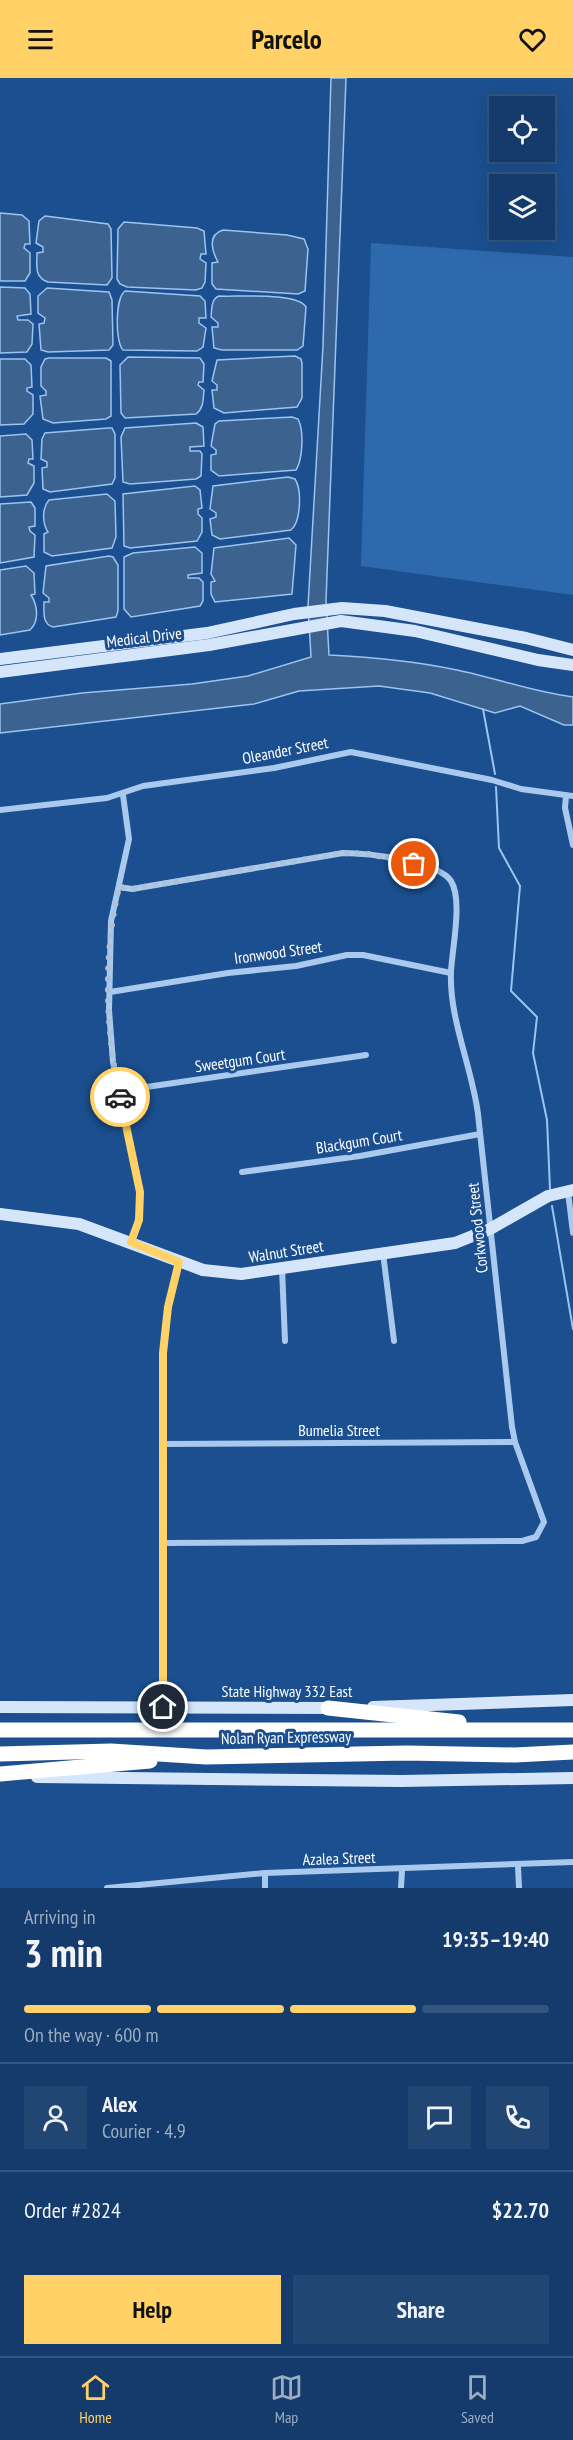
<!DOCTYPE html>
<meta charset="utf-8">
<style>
:root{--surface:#143b6b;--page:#214673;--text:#f1f3f6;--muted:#9dadc1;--line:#33557e;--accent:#ffd166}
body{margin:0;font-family:"PT Sans Narrow",sans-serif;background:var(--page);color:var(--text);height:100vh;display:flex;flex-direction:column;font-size:22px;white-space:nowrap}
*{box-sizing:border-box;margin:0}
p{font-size:20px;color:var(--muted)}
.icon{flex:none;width:33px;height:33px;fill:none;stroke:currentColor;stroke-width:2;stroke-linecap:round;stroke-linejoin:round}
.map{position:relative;height:1810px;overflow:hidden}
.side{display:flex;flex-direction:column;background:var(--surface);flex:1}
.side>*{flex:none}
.tools{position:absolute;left:489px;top:18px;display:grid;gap:12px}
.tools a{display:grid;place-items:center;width:66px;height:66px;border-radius:0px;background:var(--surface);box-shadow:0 6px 24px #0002,0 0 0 2px var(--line);font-size:30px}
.pin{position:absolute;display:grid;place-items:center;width:51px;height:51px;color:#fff;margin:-26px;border:3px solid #fff;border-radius:50%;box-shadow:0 2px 6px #0007}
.courier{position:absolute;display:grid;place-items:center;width:60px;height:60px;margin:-30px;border:4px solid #ffd166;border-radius:50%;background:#fff;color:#222;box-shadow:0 2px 8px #0007}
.overview em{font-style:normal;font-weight:700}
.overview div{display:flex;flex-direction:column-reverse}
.overview{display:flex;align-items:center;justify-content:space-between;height:102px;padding:0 24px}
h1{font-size:39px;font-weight:700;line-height:45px}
.bar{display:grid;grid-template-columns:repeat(4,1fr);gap:9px 6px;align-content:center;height:72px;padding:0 24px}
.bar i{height:8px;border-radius:4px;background:var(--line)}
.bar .current{background:var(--accent)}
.bar p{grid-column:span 4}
.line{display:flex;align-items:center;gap:15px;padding:0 24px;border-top:2px solid var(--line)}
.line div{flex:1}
.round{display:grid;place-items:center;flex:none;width:63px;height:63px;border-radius:0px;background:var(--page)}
.primary-button{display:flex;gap:12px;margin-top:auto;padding:12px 24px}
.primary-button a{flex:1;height:69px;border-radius:0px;background:var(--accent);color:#111;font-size:24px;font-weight:700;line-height:69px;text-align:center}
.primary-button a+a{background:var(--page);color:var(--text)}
header{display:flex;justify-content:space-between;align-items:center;height:78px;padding:0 24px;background:var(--accent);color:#111;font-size:27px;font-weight:700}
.dock{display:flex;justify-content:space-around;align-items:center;height:84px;border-top:2px solid var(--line);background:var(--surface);font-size:16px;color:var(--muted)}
.dock a{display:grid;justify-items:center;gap:3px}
.dock .current{color:var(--accent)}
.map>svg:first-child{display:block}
</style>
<header><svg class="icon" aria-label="menu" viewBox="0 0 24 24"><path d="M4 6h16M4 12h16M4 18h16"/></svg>Parcelo<svg class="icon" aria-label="heart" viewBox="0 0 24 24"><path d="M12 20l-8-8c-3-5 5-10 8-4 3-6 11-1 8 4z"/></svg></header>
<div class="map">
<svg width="573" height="1810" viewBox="0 0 573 1810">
<rect width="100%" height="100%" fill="#1b4f8f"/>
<path fill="#2e69ad" d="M371,165L573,179V517L361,488Z"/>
<g fill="#3c6290" stroke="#9cc4f0" stroke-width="1.5">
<path d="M331,0H346L326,523L329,577C372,579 414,583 457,592C496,600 533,614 573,619V647H564L520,628L495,635L430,615L379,608L299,613L254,626L0,655V626L82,615L192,606L248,598L311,579L308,528L323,268Z"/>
<path d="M0,135L22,137L29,143L30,166H25L24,170L30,175V195L25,203H0Z"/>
<path d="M45,138L108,146L111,151L112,200L107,207L48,204C34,200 37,187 37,175L43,174V169L36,165L39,143Z"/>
<path d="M124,144L197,150L204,153L206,176H201L200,181L206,185L205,204L202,210L196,212L127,209L120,206L117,201L118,151Z"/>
<path d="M223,152L287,157L304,161L308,171L305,213L298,216L216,211L212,206V185L218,184C213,175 206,157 223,152Z"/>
<path d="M0,209L25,210L30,216L31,236L17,238L18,242H28L33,246L32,266L27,274L0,275Z"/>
<path d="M47,210L109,214L112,222L113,267L109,272L48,274L41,272L39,246L44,245L45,240L38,235V218Z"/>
<path d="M125,213L200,218L205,223L206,240H199V245L206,250L203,269L197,273L123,272C115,264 115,220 125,213Z"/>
<path d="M219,218C238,219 297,214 306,229L303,268L297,272H222L214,270L212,249H218V245L211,239C212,231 211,221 219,218Z"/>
<path d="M295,278L301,281L302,285V320L297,329L224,335L214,330L212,312H217V307L212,303L217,282Z"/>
<path d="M128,279L200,280L204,286L203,304H199L198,307L204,312C203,321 204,330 196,336L125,340L121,335L120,287Z"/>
<path d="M49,280H106L111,283V338L106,341L53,345L43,341L40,318L46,317V313L41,308V289L45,281Z"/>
<path d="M0,281H25L31,287L32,309L27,310V313L33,317V336L24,346L0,347Z"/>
<path d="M292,339L298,341C304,352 303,381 296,392L219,398L211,392V377L216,376V372L211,368L215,346L219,343Z"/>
<path d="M196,345L203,349L204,368L190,369V373H200L202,376L201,398L196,401L130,406L123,404L121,359L125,350Z"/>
<path d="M108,350H112L115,356V400L112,406L50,414L43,411L42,390L47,389V384L41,381L42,361L45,355Z"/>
<path d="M26,356L32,362L33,381H29L28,385L34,388V405L27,417L0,419V358Z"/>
<path d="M288,399L295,401C302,412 301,444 291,452L220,461L212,457L210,441L216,439V435L210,431L213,408Z"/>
<path d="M195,408L200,412L202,430L198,431V436L202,440V454L197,463L130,470L124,468L123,416Z"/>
<path d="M107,416L115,423L116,459L112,470L52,478L44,474V456L48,454C43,447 41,431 49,422Z"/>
<path d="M31,424L35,430V448L29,449L30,453L35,457L34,479L0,485V426Z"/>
<path d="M289,460L296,467L292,516L215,524L211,516V504L215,503L211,496L214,470Z"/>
<path d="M195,469L202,475V495L188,497V500H199L203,504V523L200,528L131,539L124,531V479L133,475Z"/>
<path d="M109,478L113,479L118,487V533L116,539L53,549C42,546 44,534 44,524H49V520L43,515L46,488Z"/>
<path d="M26,488L34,495L35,516L31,517C37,526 40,543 30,552L0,557V492Z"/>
</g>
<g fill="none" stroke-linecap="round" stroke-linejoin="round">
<g stroke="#9cc4f0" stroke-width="2">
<path d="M483,631L495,696"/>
<path d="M496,709L499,770L520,808L511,913L537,939L533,975L547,1042L550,1111"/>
<path d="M552,1128L573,1251"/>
</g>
<g stroke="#a9c9ee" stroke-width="6">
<path d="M123,717L129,761L111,843L109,932L113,984L140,1114L139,1142L131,1164"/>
<path d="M566,718L565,730L573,767"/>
<path d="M0,732L107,720L143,708L274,690L351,674L492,702L521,711L573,718"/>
<path d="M119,809L132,811L343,775C366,775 438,783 451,803C463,822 452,871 451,894C449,941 472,989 478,1036L512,1349L515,1364L544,1444L536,1459L522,1463L165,1465"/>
<path d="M110,914L228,895L296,888L347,877H363L451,895"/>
<path d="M119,1013L366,977"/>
<path d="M242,1094L360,1078L480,1056"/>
<path d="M568,1114L573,1155"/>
<path d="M383,1175L394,1263"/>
<path d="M282,1190L285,1263"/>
<path d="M163,1366L515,1364"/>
<path d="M163,1629V1275L168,1229L179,1184"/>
<path d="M518,1788L519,1810"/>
<path d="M265,1795V1810"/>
<path d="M107,1810L265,1795L573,1784"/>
<path d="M401,1810L402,1792"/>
</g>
<g stroke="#d6e6fa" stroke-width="12">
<path d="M0,581L207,555L294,536L342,530L385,533L526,560L573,572"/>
<path d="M0,594L209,567L341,543L415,553L538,582L573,587"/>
<path d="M0,1136L79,1146L203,1192L241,1196L455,1165L490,1151L548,1118L573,1112"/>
<path d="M0,1629L335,1630"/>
<path d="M373,1629L573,1622"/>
<path d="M37,1699L401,1703L573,1700"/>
</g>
<g stroke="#fff" stroke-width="15">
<path d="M328,1630L459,1644"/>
<path d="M0,1652H573"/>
<path d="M0,1676L111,1673L206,1679L407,1675L515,1677L573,1674"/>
<path d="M0,1696L150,1683"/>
</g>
</g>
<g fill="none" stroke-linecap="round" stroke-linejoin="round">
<path stroke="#afc1d8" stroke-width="6" stroke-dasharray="0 10.8" d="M120,1019C105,950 103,877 119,809L132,811L343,775L369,776L414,786"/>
<path stroke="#ffd166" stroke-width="8" d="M120,1019L140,1114L139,1142L131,1164L179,1184L168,1229L163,1275V1629"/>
</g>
<g text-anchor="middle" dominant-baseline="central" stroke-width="6" stroke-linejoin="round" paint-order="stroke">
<g font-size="16" fill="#fff" stroke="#1b4f8f">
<text transform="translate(144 559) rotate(-7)">Medical Drive</text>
<text transform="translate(285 672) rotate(-11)">Oleander Street</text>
<text transform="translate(278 874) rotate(-8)">Ironwood Street</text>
<text transform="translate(240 982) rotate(-8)">Sweetgum Court</text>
<text transform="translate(359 1063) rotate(-9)">Blackgum Court</text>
<text transform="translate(477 1150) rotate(-96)">Corkwood Street</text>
<text transform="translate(286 1173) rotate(-9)">Walnut Street</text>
<text x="339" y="1352">Bumelia Street</text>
<text x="287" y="1613">State Highway 332 East</text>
<text transform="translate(286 1659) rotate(-1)">Nolan Ryan Expressway</text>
<text transform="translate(339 1780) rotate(-2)">Azalea Street</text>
</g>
</g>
</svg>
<div class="tools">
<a><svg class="icon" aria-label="locate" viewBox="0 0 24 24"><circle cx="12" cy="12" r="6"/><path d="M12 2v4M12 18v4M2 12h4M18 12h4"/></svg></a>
<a><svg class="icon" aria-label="layers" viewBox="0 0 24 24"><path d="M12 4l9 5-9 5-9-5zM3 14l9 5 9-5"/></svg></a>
</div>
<div class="pin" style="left:414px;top:786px;background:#ea580c"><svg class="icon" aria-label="bag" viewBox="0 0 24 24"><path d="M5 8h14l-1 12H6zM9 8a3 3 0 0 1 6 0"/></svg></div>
<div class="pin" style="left:163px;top:1629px;background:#1f2937"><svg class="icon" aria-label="home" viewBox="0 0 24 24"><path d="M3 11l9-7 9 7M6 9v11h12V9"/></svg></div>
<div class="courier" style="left:120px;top:1019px"><svg class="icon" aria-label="car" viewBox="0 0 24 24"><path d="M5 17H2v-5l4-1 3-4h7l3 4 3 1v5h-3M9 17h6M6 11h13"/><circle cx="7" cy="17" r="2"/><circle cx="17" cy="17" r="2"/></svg></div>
</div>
<section class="side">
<div class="overview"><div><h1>3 min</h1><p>Arriving in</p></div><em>19:35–19:40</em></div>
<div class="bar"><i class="current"></i><i class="current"></i><i class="current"></i><i></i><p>On the way · 600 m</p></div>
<div class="line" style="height:108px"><a class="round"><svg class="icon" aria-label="person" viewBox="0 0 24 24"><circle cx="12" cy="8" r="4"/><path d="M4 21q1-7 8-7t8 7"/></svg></a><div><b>Alex</b><p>Courier · 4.9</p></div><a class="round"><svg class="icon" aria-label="chat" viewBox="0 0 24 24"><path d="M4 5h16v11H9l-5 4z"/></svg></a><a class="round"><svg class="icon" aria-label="phone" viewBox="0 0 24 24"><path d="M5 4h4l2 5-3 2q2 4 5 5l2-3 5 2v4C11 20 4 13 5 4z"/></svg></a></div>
<div class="line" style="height:78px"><div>Order #2824</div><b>$22.70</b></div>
<div class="primary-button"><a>Help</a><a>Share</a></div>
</section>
<nav class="dock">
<a class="current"><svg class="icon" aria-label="home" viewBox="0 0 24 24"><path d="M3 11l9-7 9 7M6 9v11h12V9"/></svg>Home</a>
<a><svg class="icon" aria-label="map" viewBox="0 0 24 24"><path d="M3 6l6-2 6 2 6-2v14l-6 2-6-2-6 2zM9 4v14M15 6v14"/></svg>Map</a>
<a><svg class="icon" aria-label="saved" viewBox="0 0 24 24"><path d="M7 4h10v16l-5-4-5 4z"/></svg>Saved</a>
</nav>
